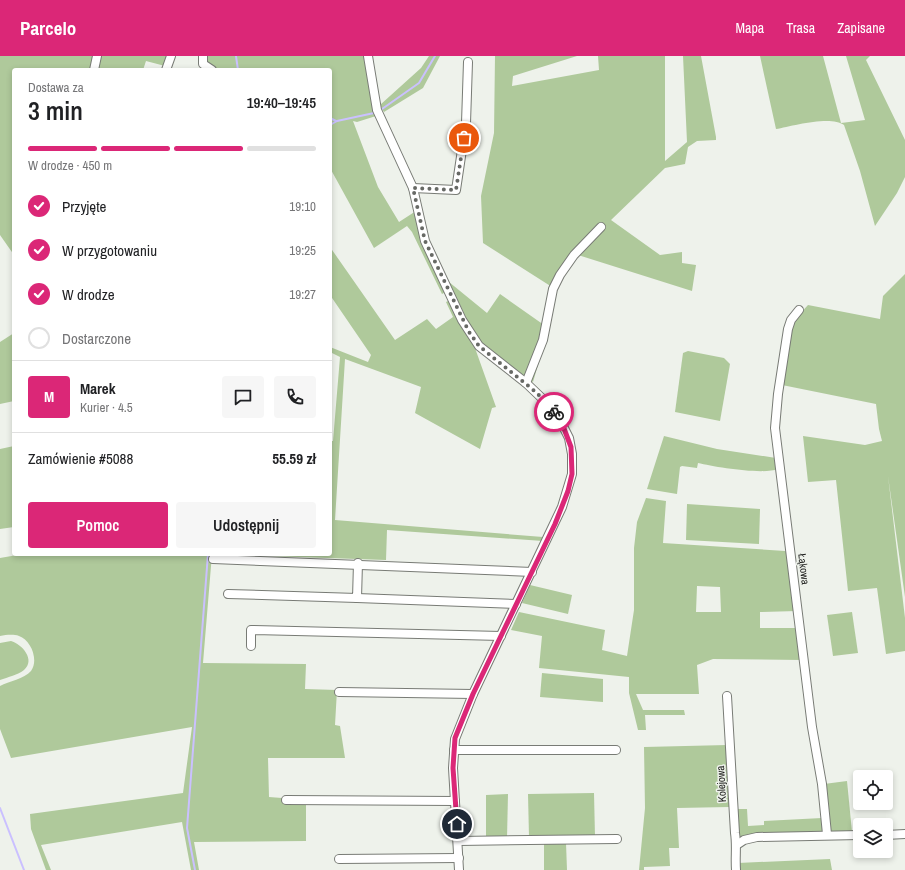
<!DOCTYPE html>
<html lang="pl">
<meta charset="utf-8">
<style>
:root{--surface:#fff;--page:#f6f6f6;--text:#202124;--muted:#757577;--line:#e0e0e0;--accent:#db2777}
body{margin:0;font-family:"Archivo Narrow",sans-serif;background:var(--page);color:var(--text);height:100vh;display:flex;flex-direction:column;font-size:15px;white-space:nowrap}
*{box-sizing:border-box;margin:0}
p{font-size:13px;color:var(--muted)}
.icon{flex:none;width:22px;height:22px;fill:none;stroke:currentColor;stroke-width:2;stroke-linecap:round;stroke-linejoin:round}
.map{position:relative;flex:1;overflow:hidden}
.drawer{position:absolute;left:12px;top:12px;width:320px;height:488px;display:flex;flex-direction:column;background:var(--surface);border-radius:4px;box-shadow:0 2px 6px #0003}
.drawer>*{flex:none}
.fabs{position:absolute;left:853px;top:714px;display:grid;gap:8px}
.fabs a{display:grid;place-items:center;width:40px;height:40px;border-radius:4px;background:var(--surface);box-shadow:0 2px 6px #0003;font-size:20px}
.pin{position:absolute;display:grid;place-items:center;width:34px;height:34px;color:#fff;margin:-17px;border:2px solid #fff;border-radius:50%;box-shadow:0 1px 4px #0007}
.courier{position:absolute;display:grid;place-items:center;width:40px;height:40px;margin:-20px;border:3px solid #db2777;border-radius:50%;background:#fff;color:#222;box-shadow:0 1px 5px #0007}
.overview em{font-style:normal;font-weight:600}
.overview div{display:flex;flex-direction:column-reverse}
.overview{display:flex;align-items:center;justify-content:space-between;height:68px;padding:0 16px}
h1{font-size:26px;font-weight:600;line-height:30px}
.bar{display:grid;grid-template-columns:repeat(4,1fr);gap:6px 4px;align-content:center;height:48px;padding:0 16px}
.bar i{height:5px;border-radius:3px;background:var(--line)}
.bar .on{background:var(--accent)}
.bar p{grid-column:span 4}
.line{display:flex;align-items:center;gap:10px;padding:0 16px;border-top:1px solid var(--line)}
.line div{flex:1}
.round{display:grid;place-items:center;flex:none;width:42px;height:42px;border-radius:4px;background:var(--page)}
ol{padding:0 16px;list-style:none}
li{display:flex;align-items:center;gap:12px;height:44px}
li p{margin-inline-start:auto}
li .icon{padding:4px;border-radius:50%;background:var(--accent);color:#fff;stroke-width:4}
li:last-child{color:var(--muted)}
li i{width:22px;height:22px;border:2px solid var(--line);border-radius:50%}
.primary-button{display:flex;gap:8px;margin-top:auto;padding:8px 16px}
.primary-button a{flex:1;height:46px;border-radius:4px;background:var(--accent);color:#fff;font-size:16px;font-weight:600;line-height:46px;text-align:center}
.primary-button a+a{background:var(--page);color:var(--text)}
header{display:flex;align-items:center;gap:24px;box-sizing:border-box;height:56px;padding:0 20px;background:var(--accent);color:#fff}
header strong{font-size:19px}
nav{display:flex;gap:22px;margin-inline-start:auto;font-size:14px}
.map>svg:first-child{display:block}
</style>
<header>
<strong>Parcelo</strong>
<nav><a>Mapa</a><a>Trasa</a><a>Zapisane</a></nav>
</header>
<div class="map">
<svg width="905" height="814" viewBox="0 0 905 814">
<rect width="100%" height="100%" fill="#eef2eb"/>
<g fill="#afc99b" fill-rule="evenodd">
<path d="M0,0H95L93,14H14V199L0,179Z"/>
<path d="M101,0H168L165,10L146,5L143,14H98Z"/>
<path d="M206,0H364L376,60L357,66L353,65L378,131L399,166L416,155L446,236L442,238L412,176L407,170L374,192L330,112V14H216L206,5Z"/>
<path d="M429,0H440L423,32L384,56L380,49L421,12Z"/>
<path d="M495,0H577L513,20L512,30L599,14L598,0H665V105L687,86L683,0H701L716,81V84L697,85L688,91L685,108L665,112L611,164L660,199L682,196V207L696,209L692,235L578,199L569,210L553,241L540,302L533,326L485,291L472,274L449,226L487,257L500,238L544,269L552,231L483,187L481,140L494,77Z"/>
<path d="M760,0H823L841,67L865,64L846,0H870L866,4L905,84V121L897,137L875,170L860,115L844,69C831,59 792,70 776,73Z"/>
<path d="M330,191L395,284L427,263L436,273L453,261L446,246L450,244L475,292L496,351L492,352L480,393L415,357L421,331L345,303L335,464L543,481V485L387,474L386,504L212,498L203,607L306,608L305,633L337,634L335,669L340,670L345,702H268L269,741L282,742V746H306V785L194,786L199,814H191L182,766L41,789L51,814H46L31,773L30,758L183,737L192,671L11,702L0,673V630C9,625 24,623 31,615C39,604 31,584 19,580C13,578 6,579 0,580V502L23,498H330V385H333L340,301L330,296V291L368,306L371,299L330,239Z"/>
<path d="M905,218V541L888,420L905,562V595L886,598L877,532L848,535L836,424L808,426L803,380L865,389L882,385L879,373L876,348L782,329L791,272L796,262L808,249L880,263L883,240Z"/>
<path d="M14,277V345L0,348V286Z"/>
<path d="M688,295L724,302L730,308L720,365L675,356L683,297Z"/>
<path d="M664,380L717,393L776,402L778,413C763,419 715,411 698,407L697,412L682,410L680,411L677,438L647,433Z"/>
<path d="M14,390V471L0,473V393Z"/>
<path d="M646,442L666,445L663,487L785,495L789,497L797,555L760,556V572H798L802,604L713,603L697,609L699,638H636L643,654H684L685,659H645L646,674H638L629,637V621L539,612L542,580L511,574L519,556L605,574L602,594L627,600L634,554V492L637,466ZM697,530L720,531L721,556H696Z"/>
<path d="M687,448L760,453L759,488L686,484Z"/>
<path d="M530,529L572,539L568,558L522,547Z"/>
<path d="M852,556L858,597L833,600L827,559Z"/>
<path d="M11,585C22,588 36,604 24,614C18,619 8,621 0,624V587Z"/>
<path d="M542,617L603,623V646L540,641Z"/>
<path d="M727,689L729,751L677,752L679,792H669L670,810L644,811V814H639L645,752L644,691Z"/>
<path d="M847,725L852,776H833L829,774L824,728Z"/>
<path d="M594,737L595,781H529L528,738Z"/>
<path d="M508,738L507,782H486V739Z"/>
<path d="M737,753H747L748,770L764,769V765L822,762L824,773L821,777L748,779L738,782Z"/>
<path d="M544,787H566L567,814H544Z"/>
<path d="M830,803L832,814H739L738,807Z"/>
</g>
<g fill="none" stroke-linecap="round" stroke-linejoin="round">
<g stroke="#cac0ff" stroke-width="2">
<path d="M236,0L238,14"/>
<path d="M382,53L419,27L435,0"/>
<path d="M330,62L336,65"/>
<path d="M330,69L337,65L374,57"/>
<path d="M0,752L24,814"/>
<path d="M195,814L187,772L208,498"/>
</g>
<defs>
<g id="minor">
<path d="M203,0V8L212,14"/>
<path d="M368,0L377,54L413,132L425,185L462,264L479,290L526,327L548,348L563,370L569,382L572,398V418L562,451L473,638L455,683L453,712L459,814"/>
<path d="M94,14L97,0"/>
<path d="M166,14L171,0"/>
<path d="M413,132L456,134L466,67L468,6"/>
<path d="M799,254L791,264L788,273L778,338L775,372L812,671L822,728L827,778"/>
<path d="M526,327L543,284L553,233L560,219L574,199L601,171"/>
<path d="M213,503L532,516"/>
<path d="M228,538L357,542L358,507"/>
<path d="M357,542L516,548"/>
<path d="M251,590V574L501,580"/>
<path d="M339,636L473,638"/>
<path d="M727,640L735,777C737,790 735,801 736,814"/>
<path d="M454,694H616"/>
<path d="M286,744L455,745"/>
<path d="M886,779L905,778"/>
<path d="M458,785L617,783"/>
<path d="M738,788L744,784L757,781L860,779"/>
<path d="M339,803L459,802"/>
</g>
</defs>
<use href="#minor" stroke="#787b75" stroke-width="10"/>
<use href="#minor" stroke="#fff" stroke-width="8"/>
</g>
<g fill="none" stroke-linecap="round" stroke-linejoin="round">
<path stroke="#676965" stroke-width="4" stroke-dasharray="0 7.2" d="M464,82L456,134L413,132L425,185L469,276L479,290L537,337L554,356"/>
<path stroke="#db2777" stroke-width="5" d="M457,768L453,712L455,682L473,638L555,468L568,435L572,418L571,391L563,370L554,356"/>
</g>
<g text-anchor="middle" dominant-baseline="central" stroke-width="3" stroke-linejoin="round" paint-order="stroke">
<g font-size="11" fill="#1e1f1d" stroke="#eef2eb">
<text transform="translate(804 513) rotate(83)">Łąkowa</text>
<text transform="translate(721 728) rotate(-93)">Kolejowa</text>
</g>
</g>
</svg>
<div class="fabs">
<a><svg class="icon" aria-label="locate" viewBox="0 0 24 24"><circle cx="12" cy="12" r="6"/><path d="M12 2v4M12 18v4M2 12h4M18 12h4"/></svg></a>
<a><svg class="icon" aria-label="layers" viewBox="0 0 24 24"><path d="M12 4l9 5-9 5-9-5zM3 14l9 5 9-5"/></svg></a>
</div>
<div class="pin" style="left:464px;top:82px;background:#ea580c"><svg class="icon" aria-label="bag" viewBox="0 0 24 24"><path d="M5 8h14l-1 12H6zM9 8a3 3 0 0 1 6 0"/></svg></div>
<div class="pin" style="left:457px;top:768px;background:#1f2937"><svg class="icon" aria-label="home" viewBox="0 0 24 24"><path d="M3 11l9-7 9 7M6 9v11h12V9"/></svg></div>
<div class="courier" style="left:554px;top:356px"><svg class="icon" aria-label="bike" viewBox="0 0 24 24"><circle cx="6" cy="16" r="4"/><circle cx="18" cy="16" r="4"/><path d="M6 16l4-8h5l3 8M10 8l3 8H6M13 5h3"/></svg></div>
<section class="drawer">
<div class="overview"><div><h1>3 min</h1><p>Dostawa za</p></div><em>19:40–19:45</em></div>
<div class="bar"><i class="on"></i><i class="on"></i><i class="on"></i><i></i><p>W drodze · 450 m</p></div>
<ol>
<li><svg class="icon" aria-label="check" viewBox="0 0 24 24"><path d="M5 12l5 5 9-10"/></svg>Przyjęte<p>19:10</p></li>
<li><svg class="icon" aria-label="check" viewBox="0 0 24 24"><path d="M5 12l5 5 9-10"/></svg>W przygotowaniu<p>19:25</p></li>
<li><svg class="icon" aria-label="check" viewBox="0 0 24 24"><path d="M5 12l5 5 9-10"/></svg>W drodze<p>19:27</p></li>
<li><i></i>Dostarczone</li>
</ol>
<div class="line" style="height:72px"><b class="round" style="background:var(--accent);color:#fff">M</b><div><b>Marek</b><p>Kurier · 4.5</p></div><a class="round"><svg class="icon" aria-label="chat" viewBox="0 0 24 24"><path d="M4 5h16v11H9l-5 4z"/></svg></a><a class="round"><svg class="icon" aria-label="phone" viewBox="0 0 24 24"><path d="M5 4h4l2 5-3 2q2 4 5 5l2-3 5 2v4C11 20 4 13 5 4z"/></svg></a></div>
<div class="line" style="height:52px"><div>Zamówienie #5088</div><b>55.59 zł</b></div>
<div class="primary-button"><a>Pomoc</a><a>Udostępnij</a></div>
</section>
</div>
